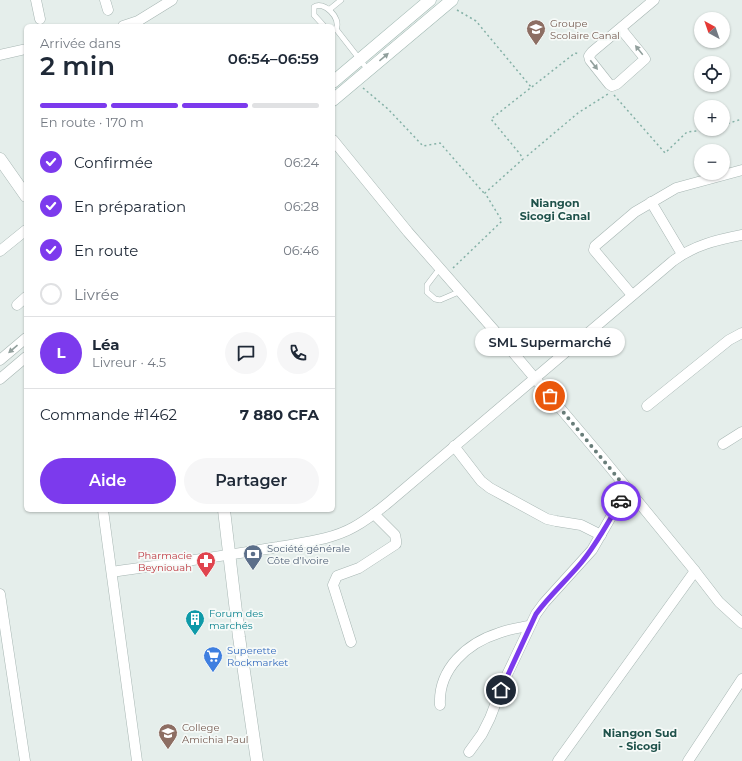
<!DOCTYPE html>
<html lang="fr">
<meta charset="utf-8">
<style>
:root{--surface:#fff;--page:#f6f6f7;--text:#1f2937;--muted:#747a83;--line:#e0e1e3;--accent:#7c3aed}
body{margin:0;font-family:Montserrat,sans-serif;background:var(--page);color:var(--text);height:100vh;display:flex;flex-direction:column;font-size:15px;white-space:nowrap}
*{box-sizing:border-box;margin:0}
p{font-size:13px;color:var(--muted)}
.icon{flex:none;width:22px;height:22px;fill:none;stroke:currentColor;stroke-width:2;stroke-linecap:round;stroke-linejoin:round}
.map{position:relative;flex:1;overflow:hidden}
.details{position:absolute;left:24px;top:24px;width:311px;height:488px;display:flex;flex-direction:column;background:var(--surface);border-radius:6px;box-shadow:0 1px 3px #0004}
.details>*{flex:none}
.needle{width:26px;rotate:320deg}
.tools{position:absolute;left:694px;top:12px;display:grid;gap:8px}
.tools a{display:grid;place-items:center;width:36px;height:36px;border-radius:50%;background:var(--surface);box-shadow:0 1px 3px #0004;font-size:20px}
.pin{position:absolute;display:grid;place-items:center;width:34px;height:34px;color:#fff;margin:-17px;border:2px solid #fff;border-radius:50%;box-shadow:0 1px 4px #0007}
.courier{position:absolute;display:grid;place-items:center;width:40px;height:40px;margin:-20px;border:3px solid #7c3aed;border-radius:50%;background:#fff;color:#222;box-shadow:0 1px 5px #0007}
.bubble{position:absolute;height:28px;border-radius:14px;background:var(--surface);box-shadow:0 1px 3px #0004;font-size:13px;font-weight:600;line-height:28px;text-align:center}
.summary em{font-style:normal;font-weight:600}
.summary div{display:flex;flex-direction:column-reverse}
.summary{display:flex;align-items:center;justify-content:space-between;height:68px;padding:0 16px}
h1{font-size:26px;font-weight:600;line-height:30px}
.bar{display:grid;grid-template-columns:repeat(4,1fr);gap:6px 4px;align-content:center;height:48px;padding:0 16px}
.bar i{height:5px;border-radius:3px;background:var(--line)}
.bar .active{background:var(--accent)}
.bar p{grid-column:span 4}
.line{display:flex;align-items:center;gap:10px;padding:0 16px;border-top:1px solid var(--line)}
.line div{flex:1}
.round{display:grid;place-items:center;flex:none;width:42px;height:42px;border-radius:21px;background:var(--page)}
ol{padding:0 16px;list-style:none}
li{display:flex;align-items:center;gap:12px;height:44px}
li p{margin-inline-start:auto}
li .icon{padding:4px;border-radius:50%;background:var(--accent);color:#fff;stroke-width:4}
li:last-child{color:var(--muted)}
li i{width:22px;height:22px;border:2px solid var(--line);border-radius:50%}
.primary-button{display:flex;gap:8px;margin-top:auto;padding:8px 16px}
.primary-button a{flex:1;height:46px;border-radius:24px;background:var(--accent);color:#fff;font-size:16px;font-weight:600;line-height:46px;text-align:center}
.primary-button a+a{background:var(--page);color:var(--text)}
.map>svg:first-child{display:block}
</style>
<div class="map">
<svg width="742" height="761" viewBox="0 0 742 761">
<rect width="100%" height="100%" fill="#e5eeeb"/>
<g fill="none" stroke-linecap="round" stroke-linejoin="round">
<defs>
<g id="service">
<path d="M330,9L341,0"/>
<path d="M324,26L314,15V7C323,0 342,18 336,29L333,30"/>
<path d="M336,29L368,70"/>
<path d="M440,268L427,285V292L435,299L440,300L461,291"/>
</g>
<g id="minor">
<path d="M36,0L40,19"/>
<path d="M105,0L108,10"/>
<path d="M123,26L138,21L172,0"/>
<path d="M621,29L643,56L645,59L617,84L612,86L609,84L590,60L589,56L592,52L654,0"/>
<path d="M0,55L26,49"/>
<path d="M333,140L408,232L494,330L604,460L695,571L719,602L742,623"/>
<path d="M651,202L682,254"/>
<path d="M0,251L26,230"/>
<path d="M632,295L594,250L595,246L635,212L676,188L742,170"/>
<path d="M17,305L26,297"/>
<path d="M0,360L26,338"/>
<path d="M0,379L26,357"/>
<path d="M647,406L729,340L742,333"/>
<path d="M723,444L742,432"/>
<path d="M454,446L481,481L490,488L547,519L556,521L581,525L601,535"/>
<path d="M103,510L137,761"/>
<path d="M112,572C167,564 223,556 278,547C304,542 331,540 354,527C367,520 378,511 389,502L673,261C694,245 717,240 742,235"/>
<path d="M0,594L25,761"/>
<path d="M351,642L333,585L337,576L359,568L396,544V540L395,535L374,514"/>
<path d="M440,705C438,669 467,643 499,633C508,629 519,628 529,626"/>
<path d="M469,752L482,734L490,718L505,679L536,614L544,603L592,550L627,489"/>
<path d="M558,761L695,571"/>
<path d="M688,761L742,679"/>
</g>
<g id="tertiary">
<path d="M0,159L26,196"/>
<path d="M224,510L239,637L257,761"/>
</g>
<g id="secondary">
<path d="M333,82L430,0"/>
<path d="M333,100L452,0"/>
</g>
</defs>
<use href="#service" stroke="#a7b6b3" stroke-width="6"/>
<use href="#minor" stroke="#a7b6b3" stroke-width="11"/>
<use href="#tertiary" stroke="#a7b6b3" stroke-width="13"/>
<use href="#secondary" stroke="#a3bab4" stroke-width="13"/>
<g stroke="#85b1a7" stroke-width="1.5" stroke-dasharray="2 3" stroke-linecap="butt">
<path d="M457,10L476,21L531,87"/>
<path d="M363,88L388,109L423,146L440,143L484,193"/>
<path d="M614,95L665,153L687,132L713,129"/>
<path d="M723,125L742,119"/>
<path d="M527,156L578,113L608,94"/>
<path d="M453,268L502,221L485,193L523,159L520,154L491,119L575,53L579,54"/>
</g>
<use href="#service" stroke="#fff" stroke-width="5"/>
<use href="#minor" stroke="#fff" stroke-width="10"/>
<use href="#tertiary" stroke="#fff" stroke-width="12"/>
<use href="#secondary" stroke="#fff" stroke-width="12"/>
</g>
<defs><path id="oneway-solid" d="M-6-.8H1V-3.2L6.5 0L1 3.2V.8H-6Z"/></defs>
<g fill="#92a09d">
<use href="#oneway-solid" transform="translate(639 50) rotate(-129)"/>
<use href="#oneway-solid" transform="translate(384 57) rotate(-40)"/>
<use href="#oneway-solid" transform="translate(594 65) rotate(52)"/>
<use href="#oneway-solid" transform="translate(13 349) rotate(139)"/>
</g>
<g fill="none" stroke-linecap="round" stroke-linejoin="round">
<path stroke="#687d79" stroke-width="4" stroke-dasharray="0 7.2" d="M550,396L627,489L621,501"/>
<path stroke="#7c3aed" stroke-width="5" d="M501,690L536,614C549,596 566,581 581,563C597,544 608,522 621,501"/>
</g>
<defs>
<symbol id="school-pin" viewBox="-11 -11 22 30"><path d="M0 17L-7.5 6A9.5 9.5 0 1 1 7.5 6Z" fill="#8d6e63" stroke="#f6faf8"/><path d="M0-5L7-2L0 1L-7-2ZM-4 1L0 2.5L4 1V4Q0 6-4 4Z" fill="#fff"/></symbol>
<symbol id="bank-pin" viewBox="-11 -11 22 30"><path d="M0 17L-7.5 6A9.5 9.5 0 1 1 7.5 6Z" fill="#5c6f8a" stroke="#f6faf8"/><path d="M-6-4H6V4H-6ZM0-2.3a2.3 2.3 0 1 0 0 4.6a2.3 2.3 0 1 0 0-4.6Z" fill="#fff"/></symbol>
<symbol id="pharmacy-pin" viewBox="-11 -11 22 30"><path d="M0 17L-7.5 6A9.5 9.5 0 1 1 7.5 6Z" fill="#e0444e" stroke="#f6faf8"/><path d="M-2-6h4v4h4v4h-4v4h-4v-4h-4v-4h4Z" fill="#fff"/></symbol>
<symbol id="building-pin" viewBox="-11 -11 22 30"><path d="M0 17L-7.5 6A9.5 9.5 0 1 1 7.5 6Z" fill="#0f9aa8" stroke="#f6faf8"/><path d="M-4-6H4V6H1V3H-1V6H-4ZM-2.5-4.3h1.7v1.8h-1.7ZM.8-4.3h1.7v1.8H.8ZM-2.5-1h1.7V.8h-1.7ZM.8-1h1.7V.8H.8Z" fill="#fff"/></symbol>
<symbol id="supermarket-pin" viewBox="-11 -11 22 30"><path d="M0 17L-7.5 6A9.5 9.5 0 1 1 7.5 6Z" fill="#3f7fe0" stroke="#f6faf8"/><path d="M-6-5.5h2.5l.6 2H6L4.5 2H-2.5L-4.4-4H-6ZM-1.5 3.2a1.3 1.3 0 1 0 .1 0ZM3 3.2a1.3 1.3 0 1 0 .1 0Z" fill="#fff"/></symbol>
<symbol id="university-pin" viewBox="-11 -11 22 30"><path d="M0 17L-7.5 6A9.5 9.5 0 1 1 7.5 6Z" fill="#8d6e63" stroke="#f6faf8"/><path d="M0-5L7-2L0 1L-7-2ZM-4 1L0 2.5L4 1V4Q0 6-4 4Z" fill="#fff"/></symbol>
</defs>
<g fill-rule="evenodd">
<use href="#school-pin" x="525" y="18" width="22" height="30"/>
<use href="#bank-pin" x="242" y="543" width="22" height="30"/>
<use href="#pharmacy-pin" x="195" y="550" width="22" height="30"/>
<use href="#building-pin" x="184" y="608" width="22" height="30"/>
<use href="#supermarket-pin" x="202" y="645" width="22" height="30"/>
<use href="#university-pin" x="157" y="722" width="22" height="30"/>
</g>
<g text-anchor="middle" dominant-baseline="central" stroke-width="3.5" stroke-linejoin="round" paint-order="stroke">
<g font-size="10" fill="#785e54" stroke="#f6faf8" text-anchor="start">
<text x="550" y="23">Groupe<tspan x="550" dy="12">Scolaire Canal</tspan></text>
<text x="182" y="727">College<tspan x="182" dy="12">Amichia Paul</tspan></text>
</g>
<g font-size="10" fill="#4e5e75" stroke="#f6faf8" text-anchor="start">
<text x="267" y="548">Société générale<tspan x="267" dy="12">Côte d’Ivoire</tspan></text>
</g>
<g font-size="10" fill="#be3a42" stroke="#f6faf8" text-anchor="end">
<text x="192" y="555">Pharmacie<tspan x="192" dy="12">Beyniouah</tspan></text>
</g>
<g font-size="10" fill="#0d838f" stroke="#f6faf8" text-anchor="start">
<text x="209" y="613">Forum des<tspan x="209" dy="12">marchés</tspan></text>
</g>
<g font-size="10" fill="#366cbe" stroke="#f6faf8" text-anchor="start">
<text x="227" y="650">Superette<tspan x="227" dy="12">Rockmarket</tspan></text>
</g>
<g font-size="11" font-weight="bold" fill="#1f524b" stroke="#f6faf8">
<text x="555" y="203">Niangon<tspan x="555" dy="13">Sicogi Canal</tspan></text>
<text x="640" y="733">Niangon Sud<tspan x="640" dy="13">- Sicogi</tspan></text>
</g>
</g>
</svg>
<div class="tools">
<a><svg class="needle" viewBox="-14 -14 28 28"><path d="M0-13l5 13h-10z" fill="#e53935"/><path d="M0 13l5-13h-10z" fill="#747a83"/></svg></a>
<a><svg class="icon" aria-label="locate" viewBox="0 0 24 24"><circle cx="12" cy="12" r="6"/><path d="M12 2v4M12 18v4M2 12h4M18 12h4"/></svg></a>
<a>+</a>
<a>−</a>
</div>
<div class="pin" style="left:550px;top:396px;background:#ea580c"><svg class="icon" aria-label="bag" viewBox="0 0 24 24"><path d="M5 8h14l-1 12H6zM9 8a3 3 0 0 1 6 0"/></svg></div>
<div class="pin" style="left:501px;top:690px;background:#1f2937"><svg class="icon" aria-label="home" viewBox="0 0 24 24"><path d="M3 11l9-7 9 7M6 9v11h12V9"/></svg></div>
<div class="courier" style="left:621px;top:501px"><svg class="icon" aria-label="car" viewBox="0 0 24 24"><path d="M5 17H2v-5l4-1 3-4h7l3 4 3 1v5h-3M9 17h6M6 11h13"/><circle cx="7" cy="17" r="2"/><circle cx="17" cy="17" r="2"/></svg></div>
<div class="bubble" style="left:475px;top:328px;width:150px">SML Supermarché</div>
<section class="details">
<div class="summary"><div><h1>2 min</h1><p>Arrivée dans</p></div><em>06:54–06:59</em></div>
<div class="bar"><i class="active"></i><i class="active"></i><i class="active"></i><i></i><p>En route · 170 m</p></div>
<ol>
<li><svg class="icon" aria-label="check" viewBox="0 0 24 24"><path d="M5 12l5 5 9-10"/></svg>Confirmée<p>06:24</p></li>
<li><svg class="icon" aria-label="check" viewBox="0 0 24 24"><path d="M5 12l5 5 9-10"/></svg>En préparation<p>06:28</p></li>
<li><svg class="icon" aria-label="check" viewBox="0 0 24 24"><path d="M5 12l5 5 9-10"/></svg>En route<p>06:46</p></li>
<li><i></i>Livrée</li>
</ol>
<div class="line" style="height:72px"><b class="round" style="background:var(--accent);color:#fff">L</b><div><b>Léa</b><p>Livreur · 4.5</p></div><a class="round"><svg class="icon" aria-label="chat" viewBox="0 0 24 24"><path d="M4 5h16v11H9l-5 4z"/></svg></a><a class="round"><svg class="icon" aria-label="phone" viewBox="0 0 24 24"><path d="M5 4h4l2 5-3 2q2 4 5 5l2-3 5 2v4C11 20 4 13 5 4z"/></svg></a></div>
<div class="line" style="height:52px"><div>Commande #1462</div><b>7 880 CFA</b></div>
<div class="primary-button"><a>Aide</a><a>Partager</a></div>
</section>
</div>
